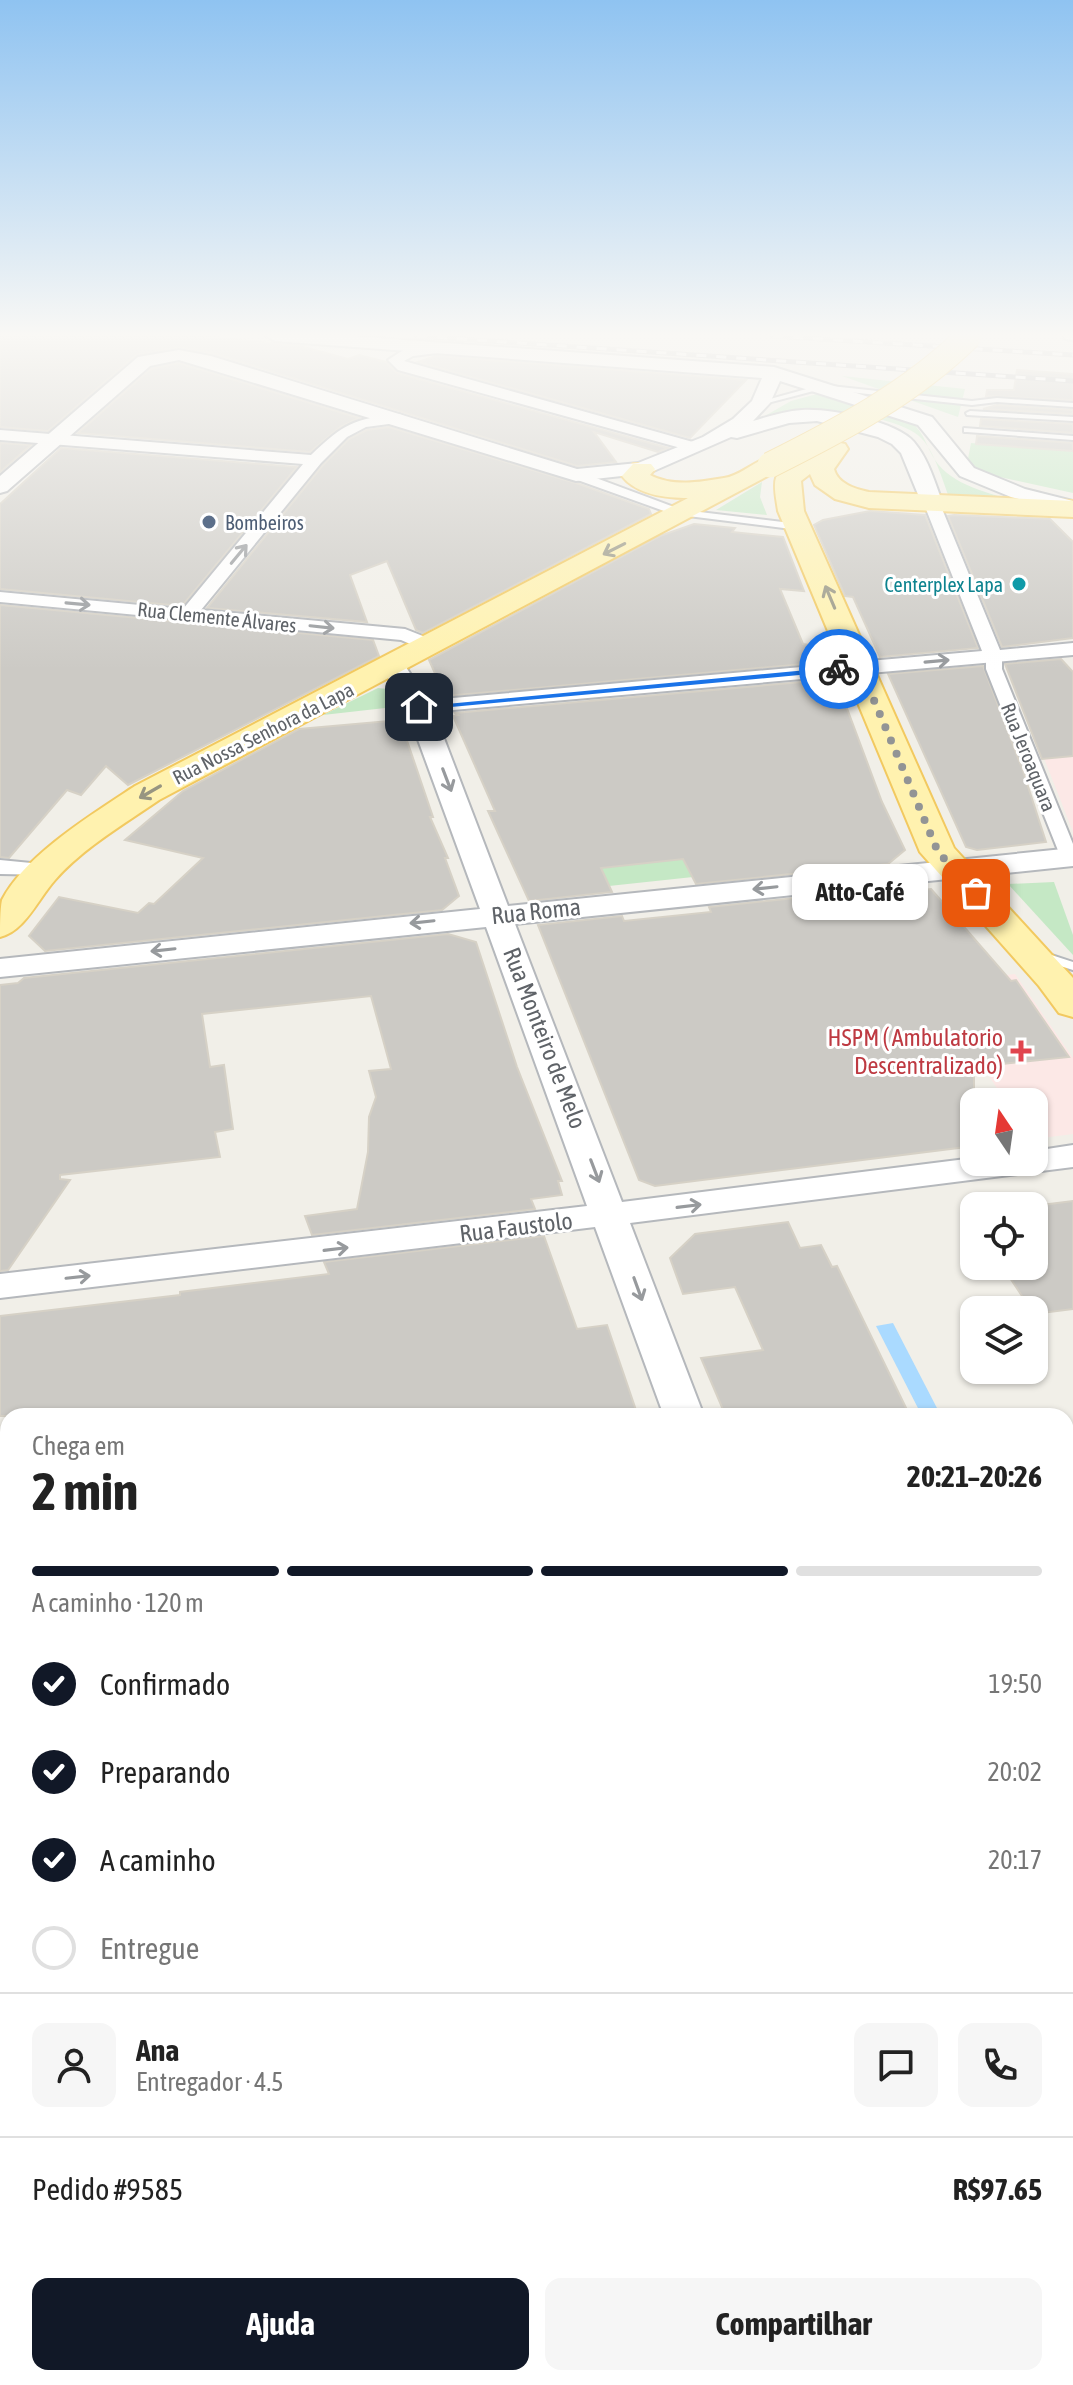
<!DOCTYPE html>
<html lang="pt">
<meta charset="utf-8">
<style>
:root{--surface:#fff;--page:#f6f6f6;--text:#222;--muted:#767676;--line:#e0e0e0;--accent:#111827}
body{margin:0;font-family:"Asap Condensed",sans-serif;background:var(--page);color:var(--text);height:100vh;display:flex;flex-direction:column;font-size:30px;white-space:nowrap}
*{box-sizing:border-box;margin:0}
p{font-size:26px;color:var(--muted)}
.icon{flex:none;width:44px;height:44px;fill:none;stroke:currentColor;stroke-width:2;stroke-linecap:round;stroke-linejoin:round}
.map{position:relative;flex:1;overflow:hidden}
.drawer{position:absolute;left:0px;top:1408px;width:1074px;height:978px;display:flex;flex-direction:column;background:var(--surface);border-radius:24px 24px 0 0;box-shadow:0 2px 6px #0004}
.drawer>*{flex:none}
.needle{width:52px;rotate:347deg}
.buttons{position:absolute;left:960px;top:1088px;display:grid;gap:16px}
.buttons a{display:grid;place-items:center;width:88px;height:88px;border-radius:16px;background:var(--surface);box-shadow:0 2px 6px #0004;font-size:40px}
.pin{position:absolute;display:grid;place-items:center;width:68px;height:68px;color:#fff;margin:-34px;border-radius:16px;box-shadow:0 4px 12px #0006}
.courier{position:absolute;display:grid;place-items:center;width:80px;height:80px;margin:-40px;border:6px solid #1a73e8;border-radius:50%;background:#fff;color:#222;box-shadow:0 2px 10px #0007}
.bubble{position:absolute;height:56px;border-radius:16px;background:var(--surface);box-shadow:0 2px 6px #0004;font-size:26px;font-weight:700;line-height:56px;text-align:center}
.summary em{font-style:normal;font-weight:700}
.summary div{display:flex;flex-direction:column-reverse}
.summary{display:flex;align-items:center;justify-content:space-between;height:136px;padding:0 32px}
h1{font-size:52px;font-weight:700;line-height:60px}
.bar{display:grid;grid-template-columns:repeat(4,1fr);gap:12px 8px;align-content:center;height:96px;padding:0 32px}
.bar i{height:10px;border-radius:6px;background:var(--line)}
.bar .selected{background:var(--accent)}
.bar p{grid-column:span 4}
.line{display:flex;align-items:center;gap:20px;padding:0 32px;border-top:2px solid var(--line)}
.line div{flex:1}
.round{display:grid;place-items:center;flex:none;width:84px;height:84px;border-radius:16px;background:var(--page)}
ol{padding:0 32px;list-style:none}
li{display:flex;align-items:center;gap:24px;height:88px}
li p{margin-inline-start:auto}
li .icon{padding:8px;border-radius:50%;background:var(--accent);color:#fff;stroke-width:4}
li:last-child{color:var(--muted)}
li i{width:44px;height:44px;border:4px solid var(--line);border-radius:50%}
.action{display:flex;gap:16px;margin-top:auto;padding:16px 32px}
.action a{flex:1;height:92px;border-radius:16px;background:var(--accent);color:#fff;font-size:32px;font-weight:700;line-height:92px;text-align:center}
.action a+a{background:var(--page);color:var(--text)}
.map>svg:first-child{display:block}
</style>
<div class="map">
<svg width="1073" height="2385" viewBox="0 0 1073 2385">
<rect width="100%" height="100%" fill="#f1efe8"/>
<path fill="#fef7e0" d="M8,1497V1699L0,1700V1498Z"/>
<g fill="#fce8e6">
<path d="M1073,745V832L1040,748Z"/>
<path d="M1015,974L1073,1058V1134L1034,1139V1102H1006L929,984Z"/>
</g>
<g fill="#c5e8c5">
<path d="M842,376L965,389L958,417Z"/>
<path d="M817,394L912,423C924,432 927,448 935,460C952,486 992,494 1020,502L949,497C942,479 934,449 919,436C891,413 796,403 763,417L791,401Z"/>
<path d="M971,443L1073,451V493L986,474L967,464Z"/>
<path d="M762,482L760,497L767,515L716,510Z"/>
<path d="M378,688L387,689L394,707L323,715Z"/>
<path d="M683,859L693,877L609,886L601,868Z"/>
<path d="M1054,882L1073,935V955L1008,884Z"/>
</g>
<path fill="#aadaff" d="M893,1323L939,1412L921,1414L876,1326Z"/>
<g fill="#cccac5" stroke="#d6d1c6" stroke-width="2">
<path d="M0,336H203L300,346L348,359L359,355L386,362L397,373L668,448L658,452L594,432L616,462L577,466L212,353L180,347L136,355L48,431L0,427Z"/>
<path d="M436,356L746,380L690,438L418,362Z"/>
<path d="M179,363L359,418L340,427L310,452L78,433L151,369Z"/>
<path d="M1017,370L1073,374V400L986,396L987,390H1014Z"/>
<path d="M997,405L1073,410V414L983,409Z"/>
<path d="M981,419L1073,424V433L980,426Z"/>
<path d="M389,427L579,484L649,509L651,514L423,633L416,630L387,561L350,575L367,622L207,608L323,465L349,439L367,430Z"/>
<path d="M977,436L1073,443V451L976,444Z"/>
<path d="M0,443L31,445L0,472Z"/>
<path d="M61,448L297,467L182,606L0,589V504Z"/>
<path d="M870,511L925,515L978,648L880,657L853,597L845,596L814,525L823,520Z"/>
<path d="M954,515L1050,519L1073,542V638L1002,647L948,516Z"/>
<path d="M694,524L735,528L732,532L783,537L804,591L780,589L803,644L815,646L827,662L445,696L429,660L660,536Z"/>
<path d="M0,605L373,640L379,656L128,785L106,766L81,795L67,790L9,858L0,857Z"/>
<path d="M1061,659L1073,672V756L1042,759L1005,664Z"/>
<path d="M983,666L1023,771L1046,842L977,850L966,847L888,674Z"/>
<path d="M836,679L882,802L905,850L888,864L696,884L683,859L601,868L612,892L529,901L488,811H495L453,716L458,715L455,713Z"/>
<path d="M400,720L433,817H430L448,858H445L459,896L442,910L45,951L29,936L59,897L138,913L149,903L154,904L203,858L125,840L183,791L299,729Z"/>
<path d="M931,889L1011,981L1016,980L1069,1057L974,1067V1146L655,1186L639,1180L538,925L622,916L624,921L711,912L709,907L851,892L842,899Z"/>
<path d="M448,934L476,942L517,1067L562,1181H558L562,1195L531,1199L535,1209L312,1235L305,1216L357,1209L368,1152L369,1117L376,1097L369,1071L391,1069L371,996L202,1014L210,1067L224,1065L233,1129L215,1132L220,1157L60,1175V1179L70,1180L8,1270L0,1271V985L18,983L24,978Z"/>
<path d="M1073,1201V1309L1034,1314L1002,1266H1034V1206Z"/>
<path d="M788,1222L800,1248L821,1245L832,1267L837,1266L910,1416H858L856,1412L824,1416H730L728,1412H724L701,1358L763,1350L735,1287L683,1294L670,1258L695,1234Z"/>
<path d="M544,1236L577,1329L607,1325L638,1416H0V1316L180,1295V1292L329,1274L324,1262Z"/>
</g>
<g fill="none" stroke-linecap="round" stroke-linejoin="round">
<defs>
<g id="service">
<path d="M821,385L972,401L997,398L1073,403V407L997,402L972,405L821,389L760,405L756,403Z"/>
<path d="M970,411L1073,417V421L967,415L966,413Z"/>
<path d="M964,428L1073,436V440L967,432H964Z"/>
<path d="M683,510L799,524L803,527L799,530L680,515V511Z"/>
<path d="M1039,951L1073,962V970L1035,958L1033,955L1035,952Z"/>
</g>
<g id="pedestrian">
<path d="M572,472H580L690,513L678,516L572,478Z"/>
<path d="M994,651L1002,656V669L1073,844V863L1064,862L1061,858L986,669V656Z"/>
</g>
<g id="minor">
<path d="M1063,336H1073V340L1065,339Z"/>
<path d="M449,344L454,345V351L413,356L404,361L700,444L702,447L694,452L688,450L398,370L388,360L405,349Z"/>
<path d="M399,414L404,416V422L366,427L347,437L321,463L201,610L405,629L438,642L440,646L438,650H424L401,640L0,602V592L183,609L303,464L0,440V430L311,455C345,423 353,419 399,414Z"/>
<path d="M932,499L940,504L1000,650L1073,643V655L419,713L409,707L419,701L982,651L924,504Z"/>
<path d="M0,860L52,865L55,870L52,875L0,874Z"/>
</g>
<g id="tertiary">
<path d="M266,336H351L774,367L932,417L974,468L1025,489L1073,501V513L1011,497L960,476L918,425L780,381L770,403L753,421C769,416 786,411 802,410C829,408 896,421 914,442C929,460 935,483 943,504L940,509H924L901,453L892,444L878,437L817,421L789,423L737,438L731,437L649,473L576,481L179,360L150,366L7,491L0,493V476L138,357L179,350L211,356L577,469L638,463L703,437L733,419L752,401L762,378L275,341Z"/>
<path d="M393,659L402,661L432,707L508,906L1073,848V866L515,924L622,1202L974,1158V1162H1034V1151L1073,1145V1167L630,1223L704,1416H664L595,1227L0,1298V1274L587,1206L486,927L0,977V959L480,909L406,707L381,666L384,661Z"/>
<path d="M1073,2302V2362L1066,2363V2303Z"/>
<path d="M384,2378H521L518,2385H381Z"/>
<path d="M1002,2378H1064L1066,2385H1004Z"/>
</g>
<g id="primary">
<path d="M836,442L845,444L848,449L834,469C838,484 855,489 869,492L1073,501V517L869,508L835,499L815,485L810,474L801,481L804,511L954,848L1073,978V1017L1059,1013L1039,986L920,852L778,511C777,502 773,487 776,478C781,462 821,445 836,442Z"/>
<path d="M770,457L779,460L783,465L779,470L159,800C124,824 83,848 55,880C38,899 25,931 0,937C0,927 0,909 2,900C25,855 94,813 135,786L688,498C665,498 637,495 622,476L633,464H651L655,469L650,475C672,487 701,482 724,478C740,476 754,461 770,457Z"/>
<path d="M1073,1606V1648L1066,1649V1607Z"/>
<path d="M8,1717V1763L0,1764V1718Z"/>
</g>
</defs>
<use href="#service" stroke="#b5b8bc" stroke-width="4"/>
<use href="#pedestrian" stroke="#b5b8bc" stroke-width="4"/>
<use href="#minor" stroke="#b5b8bc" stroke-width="4"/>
<use href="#tertiary" stroke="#b5b8bc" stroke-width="4"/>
<use href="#primary" stroke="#f2c960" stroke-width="4"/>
<use href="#service" fill="#fff" fill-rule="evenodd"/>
<use href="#pedestrian" fill="#fff" fill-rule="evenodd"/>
<use href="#minor" fill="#fff" fill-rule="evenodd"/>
<use href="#tertiary" fill="#fff" fill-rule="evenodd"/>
<use href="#primary" fill="#fff2af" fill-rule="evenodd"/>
<defs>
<g id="rail">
<path d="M417,336L1073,381"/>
<path d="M773,336L1073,355"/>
</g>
</defs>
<use href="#rail" stroke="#b6b7b8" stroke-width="5"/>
<use href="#rail" stroke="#fff" stroke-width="3" stroke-dasharray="10" stroke-linecap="butt"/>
<defs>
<path id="primary-bridge" d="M770,465C842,429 911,393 969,336"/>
</defs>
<use href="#primary-bridge" stroke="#f2c960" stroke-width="27" stroke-linecap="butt"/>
<use href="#primary-bridge" stroke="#fff2af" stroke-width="25"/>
</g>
<defs><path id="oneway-shaft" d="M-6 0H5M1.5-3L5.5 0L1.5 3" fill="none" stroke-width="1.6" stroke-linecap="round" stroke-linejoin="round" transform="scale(2)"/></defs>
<g stroke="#979581">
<use href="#oneway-shaft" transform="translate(614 549) rotate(153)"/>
<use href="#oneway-shaft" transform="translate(830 597) rotate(-113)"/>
<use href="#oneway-shaft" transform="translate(150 792) rotate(150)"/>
</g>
<g stroke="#979a9d">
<use href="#oneway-shaft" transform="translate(239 554) rotate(-50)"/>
<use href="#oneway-shaft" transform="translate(78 604) rotate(5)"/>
<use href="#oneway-shaft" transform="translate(322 627) rotate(6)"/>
<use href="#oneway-shaft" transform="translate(937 661) rotate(-5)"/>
<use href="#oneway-shaft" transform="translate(447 780) rotate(69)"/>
<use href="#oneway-shaft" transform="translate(765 888) rotate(174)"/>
<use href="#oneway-shaft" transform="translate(422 922) rotate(174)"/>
<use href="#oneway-shaft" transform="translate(163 950) rotate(174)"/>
<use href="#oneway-shaft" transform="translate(595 1171) rotate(69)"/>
<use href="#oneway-shaft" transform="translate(689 1206) rotate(-7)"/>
<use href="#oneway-shaft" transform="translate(336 1249) rotate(-7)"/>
<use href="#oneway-shaft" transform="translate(78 1277) rotate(-6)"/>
<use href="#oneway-shaft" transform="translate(638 1289) rotate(70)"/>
</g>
<linearGradient id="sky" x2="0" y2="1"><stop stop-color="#8fc3f1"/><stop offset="0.5" stop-color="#f9f8f5"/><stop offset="1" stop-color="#f9f8f5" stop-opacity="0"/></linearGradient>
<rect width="1073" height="670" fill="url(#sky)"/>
<path fill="#1a73e8" d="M839,667L842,671L419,710L415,707Z"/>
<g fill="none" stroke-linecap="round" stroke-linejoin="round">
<path stroke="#929495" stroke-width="8" stroke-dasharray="0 14.4" d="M839,669L860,667L938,852L976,893"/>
</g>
<circle fill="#5c6f8a" stroke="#fff" stroke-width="3" cx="209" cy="522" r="8"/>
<circle fill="#0f9aa8" stroke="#fff" stroke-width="3" cx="1019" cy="584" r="8"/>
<path fill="#e0444e" stroke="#fff" stroke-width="3" d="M1017 1039h8v8h8v8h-8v8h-8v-8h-8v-8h8z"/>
<g text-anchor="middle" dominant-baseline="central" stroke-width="6" stroke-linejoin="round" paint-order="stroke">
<g font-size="20" fill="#4e5e75" stroke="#fff" text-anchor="start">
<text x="225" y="522">Bombeiros</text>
</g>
<g font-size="20" fill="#0d838f" stroke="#fff" text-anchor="end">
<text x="1003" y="584">Centerplex Lapa</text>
</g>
<g font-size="20" fill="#5f6368" stroke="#fff">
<text transform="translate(217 617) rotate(6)">Rua Clemente Álvares</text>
<text transform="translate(263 733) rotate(-27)">Rua Nossa Senhora da Lapa</text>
<text transform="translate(1029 757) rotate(68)">Rua Jeroaquara</text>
</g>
<g font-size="24" fill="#5f6368" stroke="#fff">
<text transform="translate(536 911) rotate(-6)">Rua Roma</text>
<text transform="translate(545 1038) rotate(69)">Rua Monteiro de Melo</text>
<text transform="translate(516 1227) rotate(-7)">Rua Faustolo</text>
</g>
<g font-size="24" fill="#be3a42" stroke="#fff" text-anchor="end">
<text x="1003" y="1037">HSPM ( Ambulatorio<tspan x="1003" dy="28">Descentralizado)</tspan></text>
</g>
</g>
</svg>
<div class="buttons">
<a><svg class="needle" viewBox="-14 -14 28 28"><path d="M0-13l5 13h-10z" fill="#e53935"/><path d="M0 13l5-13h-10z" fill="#767676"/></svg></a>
<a><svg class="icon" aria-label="locate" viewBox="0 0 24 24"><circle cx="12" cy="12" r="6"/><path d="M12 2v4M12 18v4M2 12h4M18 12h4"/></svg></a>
<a><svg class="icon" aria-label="layers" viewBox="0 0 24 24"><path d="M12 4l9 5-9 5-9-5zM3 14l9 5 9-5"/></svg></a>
</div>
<div class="pin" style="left:976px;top:893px;background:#ea580c"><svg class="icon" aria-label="bag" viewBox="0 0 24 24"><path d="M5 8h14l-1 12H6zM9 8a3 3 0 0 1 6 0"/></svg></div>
<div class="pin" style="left:419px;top:707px;background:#1f2937"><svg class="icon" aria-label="home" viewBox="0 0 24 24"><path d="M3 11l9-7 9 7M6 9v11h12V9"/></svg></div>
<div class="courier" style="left:839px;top:669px"><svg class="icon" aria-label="bike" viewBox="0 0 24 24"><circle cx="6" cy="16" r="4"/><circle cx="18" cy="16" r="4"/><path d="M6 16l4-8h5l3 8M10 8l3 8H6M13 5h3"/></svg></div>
<div class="bubble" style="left:792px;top:864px;width:136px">Atto-Café</div>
<section class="drawer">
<div class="summary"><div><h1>2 min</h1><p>Chega em</p></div><em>20:21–20:26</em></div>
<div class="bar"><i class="selected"></i><i class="selected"></i><i class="selected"></i><i></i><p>A caminho · 120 m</p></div>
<ol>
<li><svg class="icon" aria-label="check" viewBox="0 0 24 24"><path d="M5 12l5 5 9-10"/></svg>Confirmado<p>19:50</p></li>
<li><svg class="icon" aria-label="check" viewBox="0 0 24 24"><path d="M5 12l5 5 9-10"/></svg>Preparando<p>20:02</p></li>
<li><svg class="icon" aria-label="check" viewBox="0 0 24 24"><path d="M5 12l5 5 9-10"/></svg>A caminho<p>20:17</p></li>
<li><i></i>Entregue</li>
</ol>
<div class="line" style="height:144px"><a class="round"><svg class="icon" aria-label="person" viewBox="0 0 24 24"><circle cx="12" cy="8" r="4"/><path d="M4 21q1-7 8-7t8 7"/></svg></a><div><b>Ana</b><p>Entregador · 4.5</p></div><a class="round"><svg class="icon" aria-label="chat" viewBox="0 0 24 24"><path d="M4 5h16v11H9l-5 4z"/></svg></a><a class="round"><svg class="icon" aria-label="phone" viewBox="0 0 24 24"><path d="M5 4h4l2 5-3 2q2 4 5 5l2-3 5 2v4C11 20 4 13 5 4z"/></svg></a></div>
<div class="line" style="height:104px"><div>Pedido #9585</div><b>R$97.65</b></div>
<div class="action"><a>Ajuda</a><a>Compartilhar</a></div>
</section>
</div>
